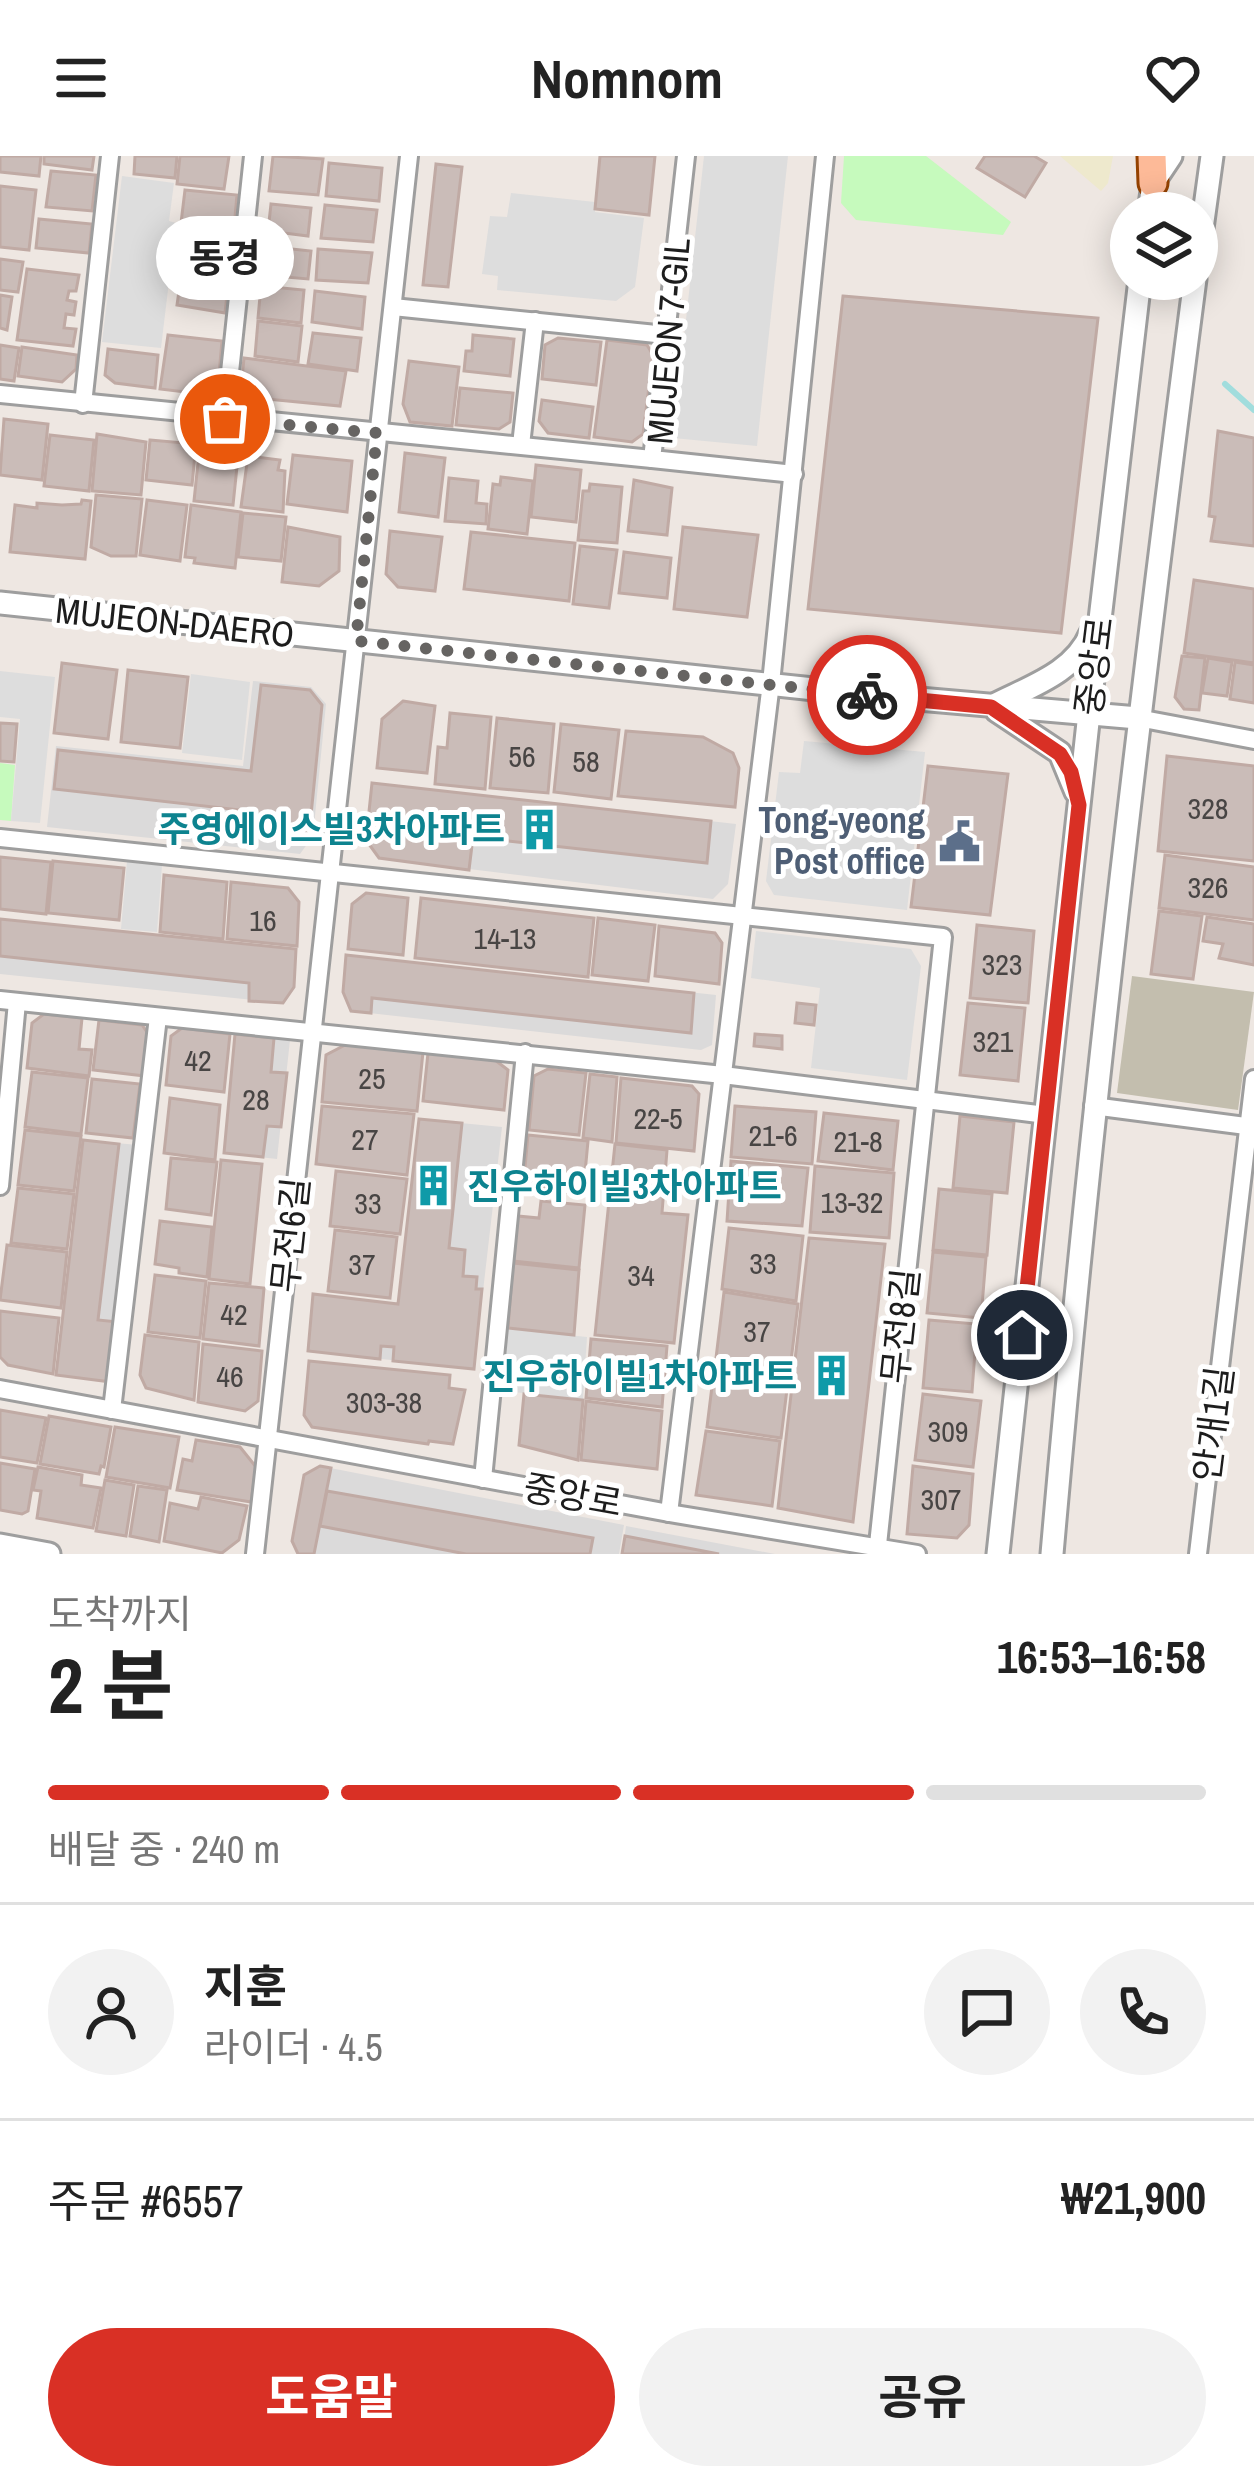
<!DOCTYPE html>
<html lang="ko">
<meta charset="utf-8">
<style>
:root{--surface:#fff;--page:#f2f2f2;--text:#222;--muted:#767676;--line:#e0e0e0;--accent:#d93025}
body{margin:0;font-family:"Archivo Narrow","Noto Sans KR",sans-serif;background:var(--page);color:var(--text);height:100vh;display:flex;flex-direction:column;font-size:45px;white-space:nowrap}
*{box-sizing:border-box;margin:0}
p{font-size:39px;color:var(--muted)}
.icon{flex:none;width:66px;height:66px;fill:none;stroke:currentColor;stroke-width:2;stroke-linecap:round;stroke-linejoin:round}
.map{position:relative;height:1398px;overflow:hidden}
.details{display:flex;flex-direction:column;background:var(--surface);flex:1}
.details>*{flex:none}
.controls{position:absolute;left:1110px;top:36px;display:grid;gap:24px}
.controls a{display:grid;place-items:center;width:108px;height:108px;border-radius:50%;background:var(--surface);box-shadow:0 6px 30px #0003;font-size:60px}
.pin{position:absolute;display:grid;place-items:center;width:102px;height:102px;color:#fff;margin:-51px;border:6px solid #fff;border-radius:50%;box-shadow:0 3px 12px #0007}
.courier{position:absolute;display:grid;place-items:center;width:120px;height:120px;margin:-60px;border:9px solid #d93025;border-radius:50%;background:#fff;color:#222;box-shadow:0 3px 15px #0007}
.bubble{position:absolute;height:84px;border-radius:42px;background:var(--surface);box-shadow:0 6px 30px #0003;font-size:39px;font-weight:700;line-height:84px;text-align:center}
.head em{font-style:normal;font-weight:700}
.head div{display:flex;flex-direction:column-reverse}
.head{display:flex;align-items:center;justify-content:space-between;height:204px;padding:0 48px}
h1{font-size:78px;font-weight:700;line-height:90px}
.bar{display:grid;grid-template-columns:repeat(4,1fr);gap:18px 12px;align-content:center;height:144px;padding:0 48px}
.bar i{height:15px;border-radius:9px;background:var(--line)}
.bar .current{background:var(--accent)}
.bar p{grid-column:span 4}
.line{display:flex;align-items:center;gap:30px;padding:0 48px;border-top:3px solid var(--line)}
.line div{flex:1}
.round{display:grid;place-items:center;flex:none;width:126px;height:126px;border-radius:63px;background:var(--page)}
.button{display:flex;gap:24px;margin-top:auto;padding:24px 48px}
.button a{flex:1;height:138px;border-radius:72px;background:var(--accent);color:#fff;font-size:48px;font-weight:700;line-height:138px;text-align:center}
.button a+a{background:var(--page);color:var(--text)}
header{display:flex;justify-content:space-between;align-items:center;height:156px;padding:0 48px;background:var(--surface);font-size:54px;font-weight:700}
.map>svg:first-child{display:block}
</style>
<header><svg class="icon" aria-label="menu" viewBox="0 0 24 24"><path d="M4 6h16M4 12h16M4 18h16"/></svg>Nomnom<svg class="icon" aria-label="heart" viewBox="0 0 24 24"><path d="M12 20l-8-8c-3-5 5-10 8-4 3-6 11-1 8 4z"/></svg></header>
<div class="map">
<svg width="1254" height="1398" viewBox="0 0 1254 1398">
<rect width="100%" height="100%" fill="#eee7e2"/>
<g fill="#dbdada">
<path d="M253,525L311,531L326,548L313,680L300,698L47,671L56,590L243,610Z"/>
<path d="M372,627L736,668L728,728L713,743L379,702L366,684Z"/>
<path d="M0,763L296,793L294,831L283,847L0,818Z"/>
<path d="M346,799L716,839L712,889L701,894L351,855L343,836Z"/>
<path d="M235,878L290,884L277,1003L224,997Z"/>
<path d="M419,963L502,971L474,1213L308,1195L313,1138L398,1147Z"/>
<path d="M83,984L138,989L111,1226L56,1219Z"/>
<path d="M320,1310L624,1369L619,1398H298L292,1386L304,1319Z"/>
<path d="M626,1370L775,1398H622Z"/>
</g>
<path fill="#c3beae" d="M1132,820L1254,836L1238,954L1117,937Z"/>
<path fill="#eee9cd" d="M1060,0H1113L1108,27L1101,35Z"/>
<g fill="#c6fabd">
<path d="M844,0H926L1011,66L1003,79L856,64L841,47Z"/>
<path d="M0,607L15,609L11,665L0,664Z"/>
</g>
<g fill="#ddd">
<path d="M704,0H788L757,290L673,282Z"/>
<path d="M122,20L174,27L169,65L176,67L161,192L102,186Z"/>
<path d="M511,37L595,46V56L644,62L635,131L616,145L497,134L498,120L482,118L490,60L507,61Z"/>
<path d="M0,515L55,521L40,667L11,665L20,563L0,561Z"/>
<path d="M191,518L250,526L242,604L182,597Z"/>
<path d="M804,585L925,596L907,754L774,739L766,725L779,616L800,617Z"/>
<path d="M127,705L162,709L157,776L121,773Z"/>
<path d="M756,775L911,793L921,810L907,924L811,912L820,832L751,822Z"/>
<path d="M508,1173L587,1181L583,1243L503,1235Z"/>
</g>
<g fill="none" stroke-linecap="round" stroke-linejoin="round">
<path stroke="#a1dddd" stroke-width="6" d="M1225,228L1254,254"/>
</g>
<g fill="#cabcb8" stroke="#c0aaa4" stroke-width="3">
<path d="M0,0H41L39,20L0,16Z"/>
<path d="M44,0H94L92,14L44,8Z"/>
<path d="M135,0H177L175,22L134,18Z"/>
<path d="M180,0H229L224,33L177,28Z"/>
<path d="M273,0L323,3L318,39L269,35Z"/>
<path d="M600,0H655L649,59L595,53Z"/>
<path d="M985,0H1034L1046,7L1025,41L977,12Z"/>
<path d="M329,7L382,12L379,45L326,40Z"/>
<path d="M436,8L462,11L448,131L423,129Z"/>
<path d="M51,15L96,19L92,55L46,51Z"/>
<path d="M0,30L36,34L29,94L0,91Z"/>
<path d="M185,34L237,39L234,72L181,67Z"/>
<path d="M271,48L311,52L308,80L268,75Z"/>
<path d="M325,49L377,54L373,86L321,82Z"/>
<path d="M39,63L92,68L89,97L36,92Z"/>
<path d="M180,77L233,83L230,116L176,109Z"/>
<path d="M264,90L311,95L308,123L261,119Z"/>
<path d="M318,93L372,97L368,127L316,124Z"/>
<path d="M0,103L23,106L18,136L0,134Z"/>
<path d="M27,113L79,119L76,135H69L67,144L76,146L74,159L66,158L64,172L76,173L73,190L17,184Z"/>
<path d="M182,114L229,121L225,157L177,149Z"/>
<path d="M261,130L304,134L301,167L258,162Z"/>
<path d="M315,135L365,141L362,173L312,166Z"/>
<path d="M0,139L12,141L7,174L0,172Z"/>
<path d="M843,140L1098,162L1061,477L808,453Z"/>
<path d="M258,165L302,170L298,206L255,200Z"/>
<path d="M313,177L361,182L357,215L308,208Z"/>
<path d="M168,179L222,185L218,229L202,238L160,233Z"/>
<path d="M473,179L514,183L510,220L464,215L466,195H472Z"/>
<path d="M558,182L601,186L596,229L542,223L545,189Z"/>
<path d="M607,184L647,189L653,199L643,278L632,286L594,281Z"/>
<path d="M0,189L19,192L14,225L0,223Z"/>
<path d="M22,191L77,199L76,213L62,226L18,220Z"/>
<path d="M108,193L158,199L155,232L115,227L105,219Z"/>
<path d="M244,202L346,215L340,250L246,241L241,232Z"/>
<path d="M409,205L459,211L452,270L410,266L403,248Z"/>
<path d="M460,232L513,237L510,266L499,273L456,269Z"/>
<path d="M542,244L593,251L589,282L548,277L539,265Z"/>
<path d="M4,263L48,268L42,324L0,319Z"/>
<path d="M1218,275L1254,282V390L1211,385L1215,361L1209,360Z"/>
<path d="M97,278L146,286L141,339L92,335Z"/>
<path d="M50,279L94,284L89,335L44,330Z"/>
<path d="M150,284L196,288L192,329L146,324Z"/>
<path d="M199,297L238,301L233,349L194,345Z"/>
<path d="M405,297L445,302L438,361L399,356Z"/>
<path d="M293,299L352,305L347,356L287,348Z"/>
<path d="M248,300L280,304L278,314L285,315L283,356L241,351Z"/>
<path d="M536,309L581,314L576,366L531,361Z"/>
<path d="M501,321L533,325L527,378L488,373L493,328L500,329Z"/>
<path d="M449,322L478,325L476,347L487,348L486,368L445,365Z"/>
<path d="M634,324L672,332L667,379L628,375Z"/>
<path d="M590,328L622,331L617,387L578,384L583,335H589Z"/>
<path d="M96,339L142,343L136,400H111L91,391Z"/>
<path d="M82,344L91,345L85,403L10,396L15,349L37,352V347L62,349L81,348Z"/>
<path d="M147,344L187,349L180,405L140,399Z"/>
<path d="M191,349L241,356L235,412L194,407L195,402L185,401Z"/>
<path d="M243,357L286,361L281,405L238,401Z"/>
<path d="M288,371L340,381L339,415L319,430L282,426Z"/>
<path d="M683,371L758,379L747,461L674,453Z"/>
<path d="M390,375L442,381L435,435L398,431L386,418Z"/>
<path d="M471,376L575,387L569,445L464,433Z"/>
<path d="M580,390L617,394L609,452L573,448Z"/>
<path d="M624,396L671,402L667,442L619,437Z"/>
<path d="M1194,424L1254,433V507L1184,497Z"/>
<path d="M1182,500L1205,502L1199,554L1184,553L1175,541Z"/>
<path d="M1208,502L1232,506L1227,540L1202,537Z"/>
<path d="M1235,506L1254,509V547L1230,543Z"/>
<path d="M62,507L117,514L108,583L54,577Z"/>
<path d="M128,514L188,521L180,592L121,586Z"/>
<path d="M261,529L310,534L322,549L309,679L247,671L249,655L54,633L58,594L251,615Z"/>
<path d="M403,545L435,550L427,617L377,612L382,563Z"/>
<path d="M450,557L491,561L485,633L435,628L438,591L447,592Z"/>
<path d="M497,562L554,568L548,637L490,632Z"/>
<path d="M0,567L17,568L14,606L0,605Z"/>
<path d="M561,568L619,574L611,643L554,636Z"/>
<path d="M626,575L703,581L733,597L739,612L735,651L618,640Z"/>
<path d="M1167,600L1254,610V705L1158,695Z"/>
<path d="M928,610L1008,618L990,759L911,751Z"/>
<path d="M372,627L711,665L707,707L473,681L469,714L379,702L366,684Z"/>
<path d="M1165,699L1254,711V764L1159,752Z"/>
<path d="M0,701L51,706L46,758L0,753Z"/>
<path d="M53,705L124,712L119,764L48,757Z"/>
<path d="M164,719L227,726L223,783L160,776Z"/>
<path d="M231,726L288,732L299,746L297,790L227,783Z"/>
<path d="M366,737L408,742L403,799L348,793L352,748Z"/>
<path d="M421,742L594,762L588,821L415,802Z"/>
<path d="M1159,755L1202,760L1193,823L1151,818Z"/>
<path d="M1207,761L1254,768V809L1219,802L1223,788L1203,785Z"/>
<path d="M598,762L655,769L648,825L592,819Z"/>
<path d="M0,763L296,793L294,831L283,847L249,845V827L0,800Z"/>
<path d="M977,769L1034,775L1028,847L970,842Z"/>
<path d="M659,770L715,777L722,787L719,828L655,820Z"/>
<path d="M346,799L694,837L691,877L372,842L371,857L351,855L343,836Z"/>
<path d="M797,847L816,849L814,869L795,867Z"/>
<path d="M968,847L1025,852L1018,925L960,919Z"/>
<path d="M44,858L82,862L79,893L92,894L89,920L27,912L32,867Z"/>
<path d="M99,864L142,869L149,879L145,920L93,914Z"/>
<path d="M182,872L230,878L224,936L166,929L171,880Z"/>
<path d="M235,878L274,882L271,916L287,917L281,971L267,970L263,1001L224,997Z"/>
<path d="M755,878L782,880V893L754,890Z"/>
<path d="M347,888L423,896L417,955L322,946L326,899Z"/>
<path d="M428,897L495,904L508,914L504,954L423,945Z"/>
<path d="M548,913L586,917L579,979L529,974L534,920Z"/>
<path d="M32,916L88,922L81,978L25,971Z"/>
<path d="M590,918L617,921L612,986L583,982Z"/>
<path d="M621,922L692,930L699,938L694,995L616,987Z"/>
<path d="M92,923L140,928L133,982L86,977Z"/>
<path d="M170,942L220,949L215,1004L164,997Z"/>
<path d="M322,950L414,958L407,1019L316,1008Z"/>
<path d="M735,950L816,956L812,1008L731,1001Z"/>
<path d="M824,957L898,965L893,1014L818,1005Z"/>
<path d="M960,960L1014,966L1007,1037L953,1032Z"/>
<path d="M419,963L462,967L449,1092L465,1094L463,1120L477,1121L476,1133H482L474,1213L393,1205L394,1191L381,1190L380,1203L308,1195L313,1138L398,1148Z"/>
<path d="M25,974L81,980L74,1035L18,1029Z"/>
<path d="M528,979L588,985L583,1038L523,1032Z"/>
<path d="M83,984L119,988L98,1164L118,1166L111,1226L56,1219Z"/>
<path d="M615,988L667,994L662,1057L688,1059L674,1187L595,1179Z"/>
<path d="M171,1002L217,1006L211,1059L166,1053Z"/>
<path d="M221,1004L262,1008L250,1128L209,1123Z"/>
<path d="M731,1005L808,1012L802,1070L727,1065Z"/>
<path d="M815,1010L894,1017L889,1082L810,1076Z"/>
<path d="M336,1015L407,1023L400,1078L330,1070Z"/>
<path d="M18,1032L74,1038L67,1093L11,1087Z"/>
<path d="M939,1033L992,1038L987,1099L933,1094Z"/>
<path d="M541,1045L585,1049L579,1112L513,1105L517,1060L539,1062Z"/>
<path d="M160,1065L212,1071L207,1121L179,1117V1112L155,1108Z"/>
<path d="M729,1072L803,1080L796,1145L722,1133Z"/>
<path d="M335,1074L397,1081L390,1142L328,1135Z"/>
<path d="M809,1082L885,1088L853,1366L778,1352Z"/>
<path d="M7,1089L67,1096L61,1152L0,1144Z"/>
<path d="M933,1096L986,1101L981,1162L927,1157Z"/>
<path d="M513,1107L579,1114L574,1179L508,1172Z"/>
<path d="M155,1119L206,1125L200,1182L148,1176Z"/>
<path d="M209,1127L264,1132L259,1190L203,1183Z"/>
<path d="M724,1136L798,1148L790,1213L716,1202Z"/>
<path d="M0,1155L59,1162L53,1218L8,1209L0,1201Z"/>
<path d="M929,1164L977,1168L972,1236L923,1232Z"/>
<path d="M145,1179L199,1186L194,1244L146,1232L140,1219Z"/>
<path d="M591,1183L667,1190L662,1251L586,1242Z"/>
<path d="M203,1188L262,1195L258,1245L245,1255L198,1246Z"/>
<path d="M309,1205L450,1219L449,1232L465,1234L453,1288L429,1285L428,1288L312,1271L304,1259Z"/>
<path d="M715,1206L789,1217L781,1282L707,1271Z"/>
<path d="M524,1238L583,1244L578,1304L519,1289Z"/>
<path d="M923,1238L981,1245L973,1311L915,1304Z"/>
<path d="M586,1245L662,1255L657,1313L581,1304Z"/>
<path d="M0,1254L46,1262L37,1307L0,1301Z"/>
<path d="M49,1260L111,1271L104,1311L101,1310L99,1318L40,1308Z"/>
<path d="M115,1271L179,1281L170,1332L106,1321Z"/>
<path d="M706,1275L780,1285L772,1350L696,1339Z"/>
<path d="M196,1284L240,1291L256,1311L251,1346L177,1334L183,1303L192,1305Z"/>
<path d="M0,1307L35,1313L28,1355L22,1358L0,1354Z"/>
<path d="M320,1310L331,1312L314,1398H298L292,1385L304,1319Z"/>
<path d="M913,1310L973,1318L969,1369L957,1382L907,1378Z"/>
<path d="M38,1311L82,1319L81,1329L101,1332L93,1372L37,1362L41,1335L33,1334Z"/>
<path d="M105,1324L134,1329L126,1380L96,1375Z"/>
<path d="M138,1330L167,1334L159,1386L130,1380Z"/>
<path d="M327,1335L593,1382L590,1398H466L320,1370Z"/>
<path d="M201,1341L247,1350L239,1384L222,1397L164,1385L170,1347L198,1353Z"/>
<path d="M625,1380L719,1398H622Z"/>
</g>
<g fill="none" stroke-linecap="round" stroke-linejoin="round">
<defs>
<g id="minor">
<path d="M686,0L652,303L794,318"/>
<path d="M393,151L666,179"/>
<path d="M0,238L652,303"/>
<path d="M83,248L110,0"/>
<path d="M225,263L253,0"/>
<path d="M521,289L535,165"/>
<path d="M1138,562L1254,584"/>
<path d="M0,682L943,781L877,1398"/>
<path d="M0,844L723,919L1046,959"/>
<path d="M1093,950L1254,971"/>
<path d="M0,1030L17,846"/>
<path d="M0,1233L669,1357L917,1398"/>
<path d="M112,1254L158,861"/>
<path d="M483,1323L525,897"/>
<path d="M669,1357L771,527L825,0"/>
<path d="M255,1398L409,0"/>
<path d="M1198,1398L1254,923"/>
</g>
<g id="tertiary">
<path d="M1149,57L1153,27L1171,0"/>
<path d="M1197,109L1212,0"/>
<path d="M0,447L861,538L1138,562"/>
<path d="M994,549C1031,530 1074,517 1091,477"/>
<path d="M997,555L1060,597L1076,636"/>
<path d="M0,1389L49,1398"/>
<path d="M998,1398L1089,557L1140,123"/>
<path d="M1052,1398C1089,972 1140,547 1195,123"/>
</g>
<path id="primary" d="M1152,0L1153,27"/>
</defs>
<use href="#minor" stroke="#9e9e9e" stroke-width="22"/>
<use href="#tertiary" stroke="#9e9e9e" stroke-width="27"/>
<use href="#primary" stroke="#954200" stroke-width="33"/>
<use href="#minor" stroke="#fff" stroke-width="16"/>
<use href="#tertiary" stroke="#fff" stroke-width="21"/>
<use href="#primary" stroke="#fdba98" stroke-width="27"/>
</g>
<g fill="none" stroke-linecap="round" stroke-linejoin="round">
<path stroke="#666462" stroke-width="12" stroke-dasharray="0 21.6" d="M225,263L377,277L356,485L867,539"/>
<path stroke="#d93025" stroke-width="15" d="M867,539L991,551L1060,598L1071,616L1079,649L1022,1179"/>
</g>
<defs>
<symbol id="building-bare" viewBox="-9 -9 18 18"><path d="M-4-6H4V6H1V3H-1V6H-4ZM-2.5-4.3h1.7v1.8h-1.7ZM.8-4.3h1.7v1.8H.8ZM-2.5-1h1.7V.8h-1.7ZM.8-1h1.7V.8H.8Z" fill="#0f9aa8" stroke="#fff" stroke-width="2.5" paint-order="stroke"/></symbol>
<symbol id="civic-bare" viewBox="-9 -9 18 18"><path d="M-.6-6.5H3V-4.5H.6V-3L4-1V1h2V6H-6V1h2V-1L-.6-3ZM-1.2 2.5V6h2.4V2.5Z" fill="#5c6f8a" stroke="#fff" stroke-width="2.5" paint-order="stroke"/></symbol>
</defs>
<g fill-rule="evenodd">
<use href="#building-bare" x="510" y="644" width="59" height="59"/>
<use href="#civic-bare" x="930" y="656" width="59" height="59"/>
<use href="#building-bare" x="404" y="1000" width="59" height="59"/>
<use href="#building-bare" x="802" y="1190" width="59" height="59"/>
</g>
<g text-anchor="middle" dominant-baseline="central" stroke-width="10" stroke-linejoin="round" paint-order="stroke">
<g font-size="30" fill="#484544">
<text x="522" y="600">56</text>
<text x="586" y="605">58</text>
<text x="1208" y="652">328</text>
<text x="1208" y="731">326</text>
<text x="263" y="764">16</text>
<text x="505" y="782">14-13</text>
<text x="1002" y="808">323</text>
<text x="993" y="885">321</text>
<text x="198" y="904">42</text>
<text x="372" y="922">25</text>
<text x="256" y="943">28</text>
<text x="658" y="962">22-5</text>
<text x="773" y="979">21-6</text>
<text x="365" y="983">27</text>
<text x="858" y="985">21-8</text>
<text x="852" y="1046">13-32</text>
<text x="368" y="1047">33</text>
<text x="763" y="1107">33</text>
<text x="362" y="1108">37</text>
<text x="641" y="1119">34</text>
<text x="234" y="1158">42</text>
<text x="757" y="1175">37</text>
<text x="230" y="1220">46</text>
<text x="384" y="1246">303-38</text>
<text x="948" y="1275">309</text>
<text x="941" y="1343">307</text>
</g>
<g font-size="36" fill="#1d1d1d" stroke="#fff">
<text transform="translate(668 185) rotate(-85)">MUJEON 7-GIL</text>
<text transform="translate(175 466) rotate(6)">MUJEON-DAERO</text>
<text transform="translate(1094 510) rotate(-83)">중앙로</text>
<text transform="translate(290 1079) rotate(-84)">무전6길</text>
<text transform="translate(900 1170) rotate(-84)">무전8길</text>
<text transform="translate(1213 1268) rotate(-83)">안개1길</text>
<text transform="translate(573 1339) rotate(10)">중앙로</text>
</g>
<g font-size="36" font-weight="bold" fill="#4e5e75" stroke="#fff" text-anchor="end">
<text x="925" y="664">Tong-yeong<tspan x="925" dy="41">Post office</tspan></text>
</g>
<g font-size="36" font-weight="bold" fill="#0d838f" stroke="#fff" text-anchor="end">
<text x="505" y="673">주영에이스빌3차아파트</text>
<text x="467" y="1030" text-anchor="start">진우하이빌3차아파트</text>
<text x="797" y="1220">진우하이빌1차아파트</text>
</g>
</g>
</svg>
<div class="controls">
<a><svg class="icon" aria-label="layers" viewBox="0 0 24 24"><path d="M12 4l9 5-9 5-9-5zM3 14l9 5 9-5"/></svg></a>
</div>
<div class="pin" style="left:225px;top:263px;background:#ea580c"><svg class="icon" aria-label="bag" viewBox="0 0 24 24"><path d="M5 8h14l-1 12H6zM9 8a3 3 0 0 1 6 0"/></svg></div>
<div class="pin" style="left:1022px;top:1179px;background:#1f2937"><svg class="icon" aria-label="home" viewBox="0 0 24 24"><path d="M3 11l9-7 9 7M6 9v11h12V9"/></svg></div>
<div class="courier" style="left:867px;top:539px"><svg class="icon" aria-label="bike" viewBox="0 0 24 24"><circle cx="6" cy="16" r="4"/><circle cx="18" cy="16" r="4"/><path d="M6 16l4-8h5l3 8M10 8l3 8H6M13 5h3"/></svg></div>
<div class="bubble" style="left:156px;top:60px;width:138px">동경</div>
</div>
<section class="details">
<div class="head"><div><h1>2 분</h1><p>도착까지</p></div><em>16:53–16:58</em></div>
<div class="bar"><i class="current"></i><i class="current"></i><i class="current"></i><i></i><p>배달 중 · 240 m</p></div>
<div class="line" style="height:216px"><a class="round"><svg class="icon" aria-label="person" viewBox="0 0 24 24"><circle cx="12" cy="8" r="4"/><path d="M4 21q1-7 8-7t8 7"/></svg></a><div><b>지훈</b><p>라이더 · 4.5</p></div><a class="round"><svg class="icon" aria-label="chat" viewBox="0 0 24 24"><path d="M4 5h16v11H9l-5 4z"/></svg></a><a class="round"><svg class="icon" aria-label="phone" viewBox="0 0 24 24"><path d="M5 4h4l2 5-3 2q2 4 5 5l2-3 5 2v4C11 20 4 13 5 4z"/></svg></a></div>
<div class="line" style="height:156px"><div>주문 #6557</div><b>₩21,900</b></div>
<div class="button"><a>도움말</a><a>공유</a></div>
</section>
